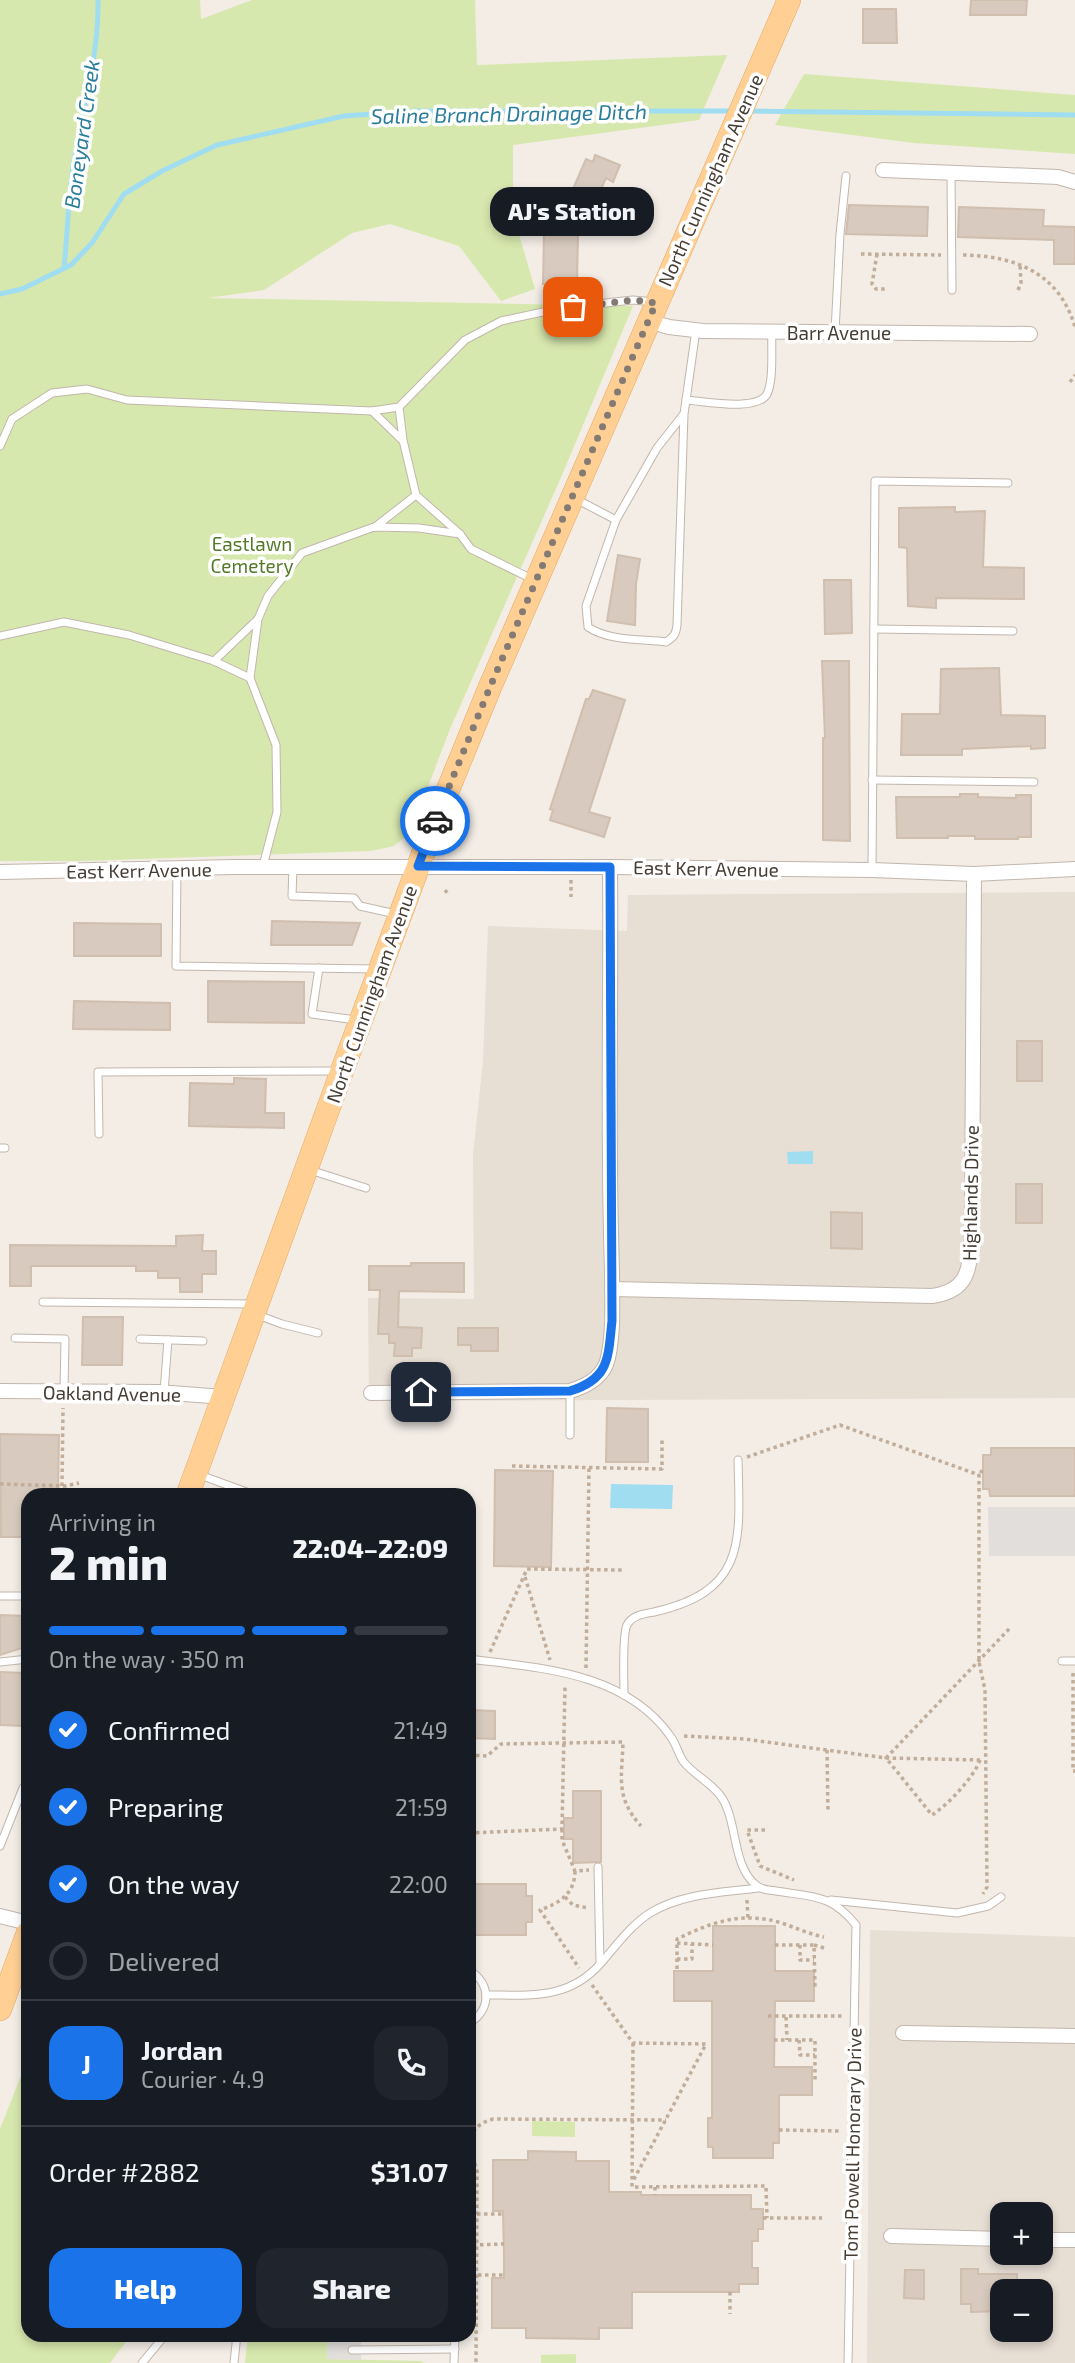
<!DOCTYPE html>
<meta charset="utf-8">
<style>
:root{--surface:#171b24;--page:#20242c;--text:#f1f3f6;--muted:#9ea1a6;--line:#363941;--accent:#1a73e8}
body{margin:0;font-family:"Exo 2",sans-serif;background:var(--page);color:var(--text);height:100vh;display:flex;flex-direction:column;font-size:26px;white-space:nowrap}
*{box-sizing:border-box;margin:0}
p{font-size:23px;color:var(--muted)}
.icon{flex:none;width:38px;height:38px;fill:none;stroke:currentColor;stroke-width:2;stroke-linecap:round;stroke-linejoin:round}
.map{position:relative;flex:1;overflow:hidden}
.sheet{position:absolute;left:21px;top:1488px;width:455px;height:854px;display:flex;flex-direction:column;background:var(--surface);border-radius:21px;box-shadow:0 4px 10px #0003}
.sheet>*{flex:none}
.controls{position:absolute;left:990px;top:2202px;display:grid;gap:14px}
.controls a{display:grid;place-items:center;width:63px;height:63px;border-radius:14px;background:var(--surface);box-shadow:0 4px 10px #0003;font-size:35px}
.pin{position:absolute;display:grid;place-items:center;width:60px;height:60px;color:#fff;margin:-30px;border-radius:14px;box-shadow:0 4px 10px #0006}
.courier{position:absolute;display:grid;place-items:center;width:70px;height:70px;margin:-35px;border:5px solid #1a73e8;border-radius:50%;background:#fff;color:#222;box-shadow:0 2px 9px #0007}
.bubble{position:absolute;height:49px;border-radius:21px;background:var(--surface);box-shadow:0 4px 10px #0003;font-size:23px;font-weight:800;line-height:49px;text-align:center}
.overview em{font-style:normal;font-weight:800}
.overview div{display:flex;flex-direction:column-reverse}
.overview{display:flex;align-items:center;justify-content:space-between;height:119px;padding:0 28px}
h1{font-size:46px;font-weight:800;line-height:52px}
.bar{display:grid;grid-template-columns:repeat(4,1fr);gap:10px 7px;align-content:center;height:84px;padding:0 28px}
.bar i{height:9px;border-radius:5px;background:var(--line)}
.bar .active{background:var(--accent)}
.bar p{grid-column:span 4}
.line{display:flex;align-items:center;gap:18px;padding:0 28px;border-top:2px solid var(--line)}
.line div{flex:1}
.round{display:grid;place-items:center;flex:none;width:74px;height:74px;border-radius:21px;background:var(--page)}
ol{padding:0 28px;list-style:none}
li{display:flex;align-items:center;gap:21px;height:77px}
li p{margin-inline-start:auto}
li .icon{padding:7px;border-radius:50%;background:var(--accent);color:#fff;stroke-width:4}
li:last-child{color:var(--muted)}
li i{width:38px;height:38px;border:4px solid var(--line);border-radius:50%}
.action{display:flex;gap:14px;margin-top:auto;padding:14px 28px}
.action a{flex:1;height:80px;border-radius:21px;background:var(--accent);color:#fff;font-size:28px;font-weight:800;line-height:80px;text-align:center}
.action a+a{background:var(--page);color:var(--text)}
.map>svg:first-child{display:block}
</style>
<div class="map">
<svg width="1075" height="2363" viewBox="0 0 1075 2363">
<rect width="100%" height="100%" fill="#f3ede6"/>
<g fill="#e7ded4" fill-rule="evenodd">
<path d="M1075,892V1398L369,1401L368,1298L474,1299L473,1155L483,1061L488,926L627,931L628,895Z"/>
<path d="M870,1930L1075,1937V2363H867ZM1003,2214H1041V2252H1003ZM1003,2291H1041V2329H1003Z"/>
</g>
<g fill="#d7e8ae">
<path d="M0,0H200L201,19L252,0H475L477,65L727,55L699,120L513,145V214L535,289L501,301L459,246L390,224L352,233L264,290L208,298L633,306L562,475L450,729L415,821L405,837L394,846L371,851L83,861H0Z"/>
<path d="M804,74L1075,95V154L914,143L775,125Z"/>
<path d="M28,2058V2334L131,2335L110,2363H0V2129Z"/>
<path d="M532,2121L575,2122V2137L532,2136Z"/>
<path d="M248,2334L327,2335V2359L420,2361L425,2363H245Z"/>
<path d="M576,2354V2363H541V2355Z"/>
</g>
<g fill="#e1dedb">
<path d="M988,1507H1075V1556H989Z"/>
<path d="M327,2335H361V2360L327,2359Z"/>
</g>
<g fill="#a1ddf1">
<path d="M813,1151V1164H788L787,1152Z"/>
<path d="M611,1484L673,1485L672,1509L610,1508Z"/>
</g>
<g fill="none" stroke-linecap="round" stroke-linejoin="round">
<g stroke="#a1ddf1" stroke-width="5">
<path d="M749,111L1075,115"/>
<path d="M64,268C68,231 68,192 75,155C84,103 99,53 98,0"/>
<path d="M0,294L22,289L71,265L92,243L124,194L162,171L217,145L344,116L414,111H732"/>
</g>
</g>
<g fill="#d8cabe" stroke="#d0beaf" stroke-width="2">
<path d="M971,0H1027L1026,15H970Z"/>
<path d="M863,9H896L897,43H863Z"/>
<path d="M595,155L620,165L613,182L606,178L589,216L566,205L586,159L593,162Z"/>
<path d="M849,205L928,207L927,236L846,234Z"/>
<path d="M959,207L1044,210L1043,226L1075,227V264H1054V240L958,237Z"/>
<path d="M544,232L578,233L577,284H543Z"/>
<path d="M955,507V512L985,511L983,567L1024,568V599L936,598V608L908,606L907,548L899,547V508Z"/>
<path d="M618,555L640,559L636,584L635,625L607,621Z"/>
<path d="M824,580H851L852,633L825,634Z"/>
<path d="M822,661H849L850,841L823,840V738H825Z"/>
<path d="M999,668L1001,715L1045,716V748L1031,749V746L962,749V755H901L902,714H940L941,669Z"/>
<path d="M593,690L625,700L589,812L610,818L604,837L550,820L553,810L550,809L586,699H589Z"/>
<path d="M960,794H978V797L1016,798V795H1031V837H1018V839H975V836H948V838H897L896,797H960Z"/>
<path d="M272,921L360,923L352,945H271Z"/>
<path d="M74,923L161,924V956H74Z"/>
<path d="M208,981L304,982V1023L208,1022Z"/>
<path d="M74,1001L170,1003V1030L73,1029Z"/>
<rect x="1017" y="1041" width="25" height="40"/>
<path d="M234,1078L266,1079L265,1113H284V1128L189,1126L190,1083L234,1084Z"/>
<rect x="1016" y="1184" width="26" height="39"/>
<path d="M831,1212L862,1213V1249L831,1248Z"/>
<path d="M203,1235L202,1251H216V1274H202V1292H180V1278H158V1271H136V1266H31V1286H10V1245L176,1246V1236Z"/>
<path d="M411,1263H464V1292L399,1291L398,1327L422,1328L421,1348H412V1356H394L395,1343H389V1334H378L380,1290H369V1266H411Z"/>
<path d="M83,1317H123L122,1365H82Z"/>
<path d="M458,1328H498V1351H471V1345H458Z"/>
<path d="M607,1408L648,1409V1462H606Z"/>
<path d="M0,1434L59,1435L58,1494H28V1537H1Z"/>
<path d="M991,1448H1075V1496H990L989,1489H983V1455H991Z"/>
<path d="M495,1470L553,1471L551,1567L494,1566Z"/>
<path d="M0,1615L28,1616V1646L0,1655Z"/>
<path d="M0,1672L25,1673L23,1726L0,1725Z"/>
<path d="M469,1710L495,1711V1739L469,1738Z"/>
<path d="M573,1791H601V1862L573,1863V1839H564V1818H573Z"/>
<path d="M469,1884H526V1896H532V1922H526V1935H469Z"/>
<path d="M713,1926H775V1971H814V2001H775L774,2067H812V2095H779V2143H773V2158H713V2147H708V2118H712V2001H674V1971H713Z"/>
<path d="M528,2151L576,2152V2161H609V2192H641V2195H751V2209H763V2229H758V2241H752V2268H758V2284H739V2292H632V2328H599V2339L526,2338V2328H492V2278H504V2257L503,2211H493V2160H528Z"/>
<path d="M961,2269H978V2274H1017V2291H1003V2311L971,2312V2304H961Z"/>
<path d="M905,2270H924V2299L904,2298Z"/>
</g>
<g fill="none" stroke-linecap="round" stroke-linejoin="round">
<defs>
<g id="service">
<path d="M951,174L952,290"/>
<path d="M835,332L840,234L846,176"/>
<path d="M686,400C704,401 757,412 767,394C774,380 771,349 772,332"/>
<path d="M399,407L403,440L416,495L460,534L471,549L534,580"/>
<path d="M372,411L402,440"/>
<path d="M0,446L12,419L52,393L87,389L127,400L372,411L399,407L465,340L501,321L552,310L614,302L633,300L654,302"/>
<path d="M576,499L616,520L586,606L588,627C608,641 642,639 666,642C674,637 676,634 677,625L684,414L696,330"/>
<path d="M616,520L657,448L683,415"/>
<path d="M375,527L416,495"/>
<path d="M874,629L1013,631"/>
<path d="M0,636L64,622L129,635L214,661L250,678L276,745L277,812L263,866"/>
<path d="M214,661L257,620"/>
<path d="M250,678L258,619L268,596L302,553L374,527L419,528L460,534"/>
<path d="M872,780L1034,782"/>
<path d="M293,867L292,896L354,898L360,906L396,914"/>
<path d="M177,868L176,966L375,969"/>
<path d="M872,870L875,481L1008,483"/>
<path d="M319,968L312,1014L356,1020"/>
<path d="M99,1134L98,1072L338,1071"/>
<path d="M0,1148H5"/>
<path d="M310,1170L366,1188"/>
<path d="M43,1302L253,1304"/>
<path d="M255,1314L282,1324L318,1333"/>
<path d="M15,1338L65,1339L64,1391"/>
<path d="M140,1339L203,1341"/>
<path d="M164,1392L168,1340"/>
<path d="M570,1435V1391"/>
<path d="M200,1475L252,1494"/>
<path d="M0,1596H28"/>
<path d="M469,1659C541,1668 626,1672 671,1737C676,1744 678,1753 683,1761C693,1775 713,1783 722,1798C738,1823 732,1866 756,1885C761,1890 769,1890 776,1891C813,1897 831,1894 856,1925L848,2363"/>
<path d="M1062,1661H1075"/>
<path d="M0,1662L28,1659"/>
<path d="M624,1695C624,1681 622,1635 627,1625C632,1615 644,1614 654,1612C747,1591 740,1541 738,1460"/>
<path d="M0,1846L23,1788L28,1789"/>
<path d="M598,1867L600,1963"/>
<path d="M831,1900L957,1913L988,1906L1001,1897"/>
<path d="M469,1970C491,1983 492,2010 469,2023"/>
<path d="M486,1995C530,1995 569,2000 601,1963C615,1947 631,1925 650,1913C683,1893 721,1893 758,1888"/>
<path d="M352,2350L455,2349"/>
<path d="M142,2363L166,2334"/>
<path d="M234,2363L237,2334"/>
<path d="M454,2363L455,2334"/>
</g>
<g id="minor">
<path d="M883,170L1058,177L1075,182"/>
<path d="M648,321L669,327L703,331L1030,334"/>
<path d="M0,872L234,867H610L872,870L974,874L1075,869"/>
<path d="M612,1289L932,1296C973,1290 969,1264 972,1230L974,874"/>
<path d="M0,1391L158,1392L224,1397"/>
<path d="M371,1393L570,1391C587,1386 604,1377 608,1358C614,1330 612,1300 612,1273C611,1235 610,1198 610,1160C609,1063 611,965 610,867"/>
<path d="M0,1916L28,1923"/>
<path d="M903,2033L1075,2036"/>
<path d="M891,2236L1003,2239"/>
<path d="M1041,2240H1075"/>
</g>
<g id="primary">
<path d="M188,1494L342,1071L436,819L490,687L789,0"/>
<path d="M0,2009L28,1933"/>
</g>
</defs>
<use href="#service" stroke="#c2b6ac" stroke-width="9"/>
<use href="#minor" stroke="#c2b6ac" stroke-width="16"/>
<use href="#primary" stroke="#e5a962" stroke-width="24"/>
<g stroke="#c1ad9a" stroke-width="3.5" stroke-dasharray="3.5 3.5" stroke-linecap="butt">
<path d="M861,254L941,255"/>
<path d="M877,254L872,284L876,289H885"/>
<path d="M963,255C1016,256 1059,273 1075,327"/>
<path d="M1018,290L1021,283L1020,265"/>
<path d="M1070,382L1075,375"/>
<path d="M571,880V897"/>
<path d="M445,890L448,894"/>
<path d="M747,1457L840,1425L979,1475"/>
<path d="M512,1466L662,1469V1437"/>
<path d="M983,1472L979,1471V1662L985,1690L987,1887L983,1894"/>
<path d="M0,1484L65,1486L79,1483"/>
<path d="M62,1486L63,1408"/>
<path d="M525,1577L550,1660"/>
<path d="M490,1652L527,1569L623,1570"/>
<path d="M586,1668L589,1468"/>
<path d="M1073,1673V1771H1075"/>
<path d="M684,1736L744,1739L886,1758L980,1760"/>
<path d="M827,1750L828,1813"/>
<path d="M469,1755L487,1756L501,1744L623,1742C622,1778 615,1797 641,1826"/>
<path d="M980,1760C974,1777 948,1805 932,1815L886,1758L1010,1628"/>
<path d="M469,1821L476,1832"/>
<path d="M562,1829V1840L575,1871L589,1870"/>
<path d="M765,1830H747L760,1866L794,1880"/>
<path d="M469,1833L562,1829L565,1686"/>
<path d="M575,1871C575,1893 560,1903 540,1910L579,1968"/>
<path d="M565,1897L573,1905L588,1908"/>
<path d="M747,1900L748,1919"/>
<path d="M677,1943L713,1945"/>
<path d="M775,1945H814L815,1987"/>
<path d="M800,1945V1960H814"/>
<path d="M814,1945L824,1948"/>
<path d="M677,1959H692V1944"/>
<path d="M677,1969V1939C712,1922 742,1911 782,1923C796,1928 809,1934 824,1937"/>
<path d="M592,1985L633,2043L706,2044L633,2181"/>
<path d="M768,2016H845"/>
<path d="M786,2017L787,2040"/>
<path d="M774,2040H815V2082"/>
<path d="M799,2040L800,2055H815"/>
<path d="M633,2043L632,2187L766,2186L767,2218"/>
<path d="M779,2130L840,2131"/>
<path d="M469,2145C471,2130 479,2123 493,2119L666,2120"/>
<path d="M469,2150L477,2169L476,2363"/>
<path d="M655,2187V2195"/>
<path d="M477,2214H503"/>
<path d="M763,2218H822"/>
<path d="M473,2245L504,2244"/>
<path d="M478,2275H504"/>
<path d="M730,2292V2314"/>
</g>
<use href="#service" stroke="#fff" stroke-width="7"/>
<use href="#minor" stroke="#fff" stroke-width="14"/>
<use href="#primary" stroke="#ffcf94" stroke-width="23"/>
</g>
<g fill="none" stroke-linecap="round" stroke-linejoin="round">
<path stroke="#837b73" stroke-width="7" stroke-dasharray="0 12.6" d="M435,821L490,687L656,303L634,300L573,307"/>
<path stroke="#1a73e8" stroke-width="9" d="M421,1392L570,1391C610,1379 608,1357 612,1321L610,867L418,866L435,821"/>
</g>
<g text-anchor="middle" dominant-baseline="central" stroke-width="7" stroke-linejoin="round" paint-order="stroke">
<g font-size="19" fill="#463d35" stroke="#fff">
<text transform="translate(710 180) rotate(-66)">North Cunningham Avenue</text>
<text x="839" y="332">Barr Avenue</text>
<text transform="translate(706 868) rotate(1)">East Kerr Avenue</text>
<text transform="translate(139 870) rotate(-1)">East Kerr Avenue</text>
<text transform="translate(371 994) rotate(-70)">North Cunningham Avenue</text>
<text transform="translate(970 1193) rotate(-89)">Highlands Drive</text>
<text transform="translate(112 1393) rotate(1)">Oakland Avenue</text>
<text transform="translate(852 2144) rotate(-89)">Tom Powell Honorary Drive</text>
</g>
<g font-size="19" fill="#537928" stroke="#fff">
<text x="252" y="543">Eastlawn<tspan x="252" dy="22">Cemetery</tspan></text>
</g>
<g font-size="21" font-style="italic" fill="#297d9c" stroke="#fff">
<text transform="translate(509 113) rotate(-1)">Saline Branch Drainage Ditch</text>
<text transform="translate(81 134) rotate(-82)">Boneyard Creek</text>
</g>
</g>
</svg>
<div class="controls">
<a>+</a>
<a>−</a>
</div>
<div class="pin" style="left:573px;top:307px;background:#ea580c"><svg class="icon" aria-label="bag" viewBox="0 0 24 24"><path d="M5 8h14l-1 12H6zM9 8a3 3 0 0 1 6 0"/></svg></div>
<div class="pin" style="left:421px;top:1392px;background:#1f2937"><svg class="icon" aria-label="home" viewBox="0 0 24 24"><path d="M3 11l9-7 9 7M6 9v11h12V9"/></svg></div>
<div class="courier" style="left:435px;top:821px"><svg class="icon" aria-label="car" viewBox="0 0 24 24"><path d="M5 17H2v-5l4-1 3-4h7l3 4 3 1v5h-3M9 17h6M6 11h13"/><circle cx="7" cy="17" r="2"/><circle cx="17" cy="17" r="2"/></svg></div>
<div class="bubble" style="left:490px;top:187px;width:164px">AJ's Station</div>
<section class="sheet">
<div class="overview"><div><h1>2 min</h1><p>Arriving in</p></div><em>22:04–22:09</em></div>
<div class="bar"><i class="active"></i><i class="active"></i><i class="active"></i><i></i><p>On the way · 350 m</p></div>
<ol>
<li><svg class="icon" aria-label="check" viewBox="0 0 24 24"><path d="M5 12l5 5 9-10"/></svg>Confirmed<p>21:49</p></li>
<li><svg class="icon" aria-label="check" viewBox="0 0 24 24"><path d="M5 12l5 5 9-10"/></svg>Preparing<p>21:59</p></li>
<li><svg class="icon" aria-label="check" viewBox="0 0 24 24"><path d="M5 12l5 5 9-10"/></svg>On the way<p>22:00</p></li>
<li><i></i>Delivered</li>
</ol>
<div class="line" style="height:126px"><b class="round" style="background:var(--accent);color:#fff">J</b><div><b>Jordan</b><p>Courier · 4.9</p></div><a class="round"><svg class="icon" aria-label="phone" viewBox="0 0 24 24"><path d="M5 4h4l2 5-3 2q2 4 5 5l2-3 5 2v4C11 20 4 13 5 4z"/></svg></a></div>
<div class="line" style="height:91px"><div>Order #2882</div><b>$31.07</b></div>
<div class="action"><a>Help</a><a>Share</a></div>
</section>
</div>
